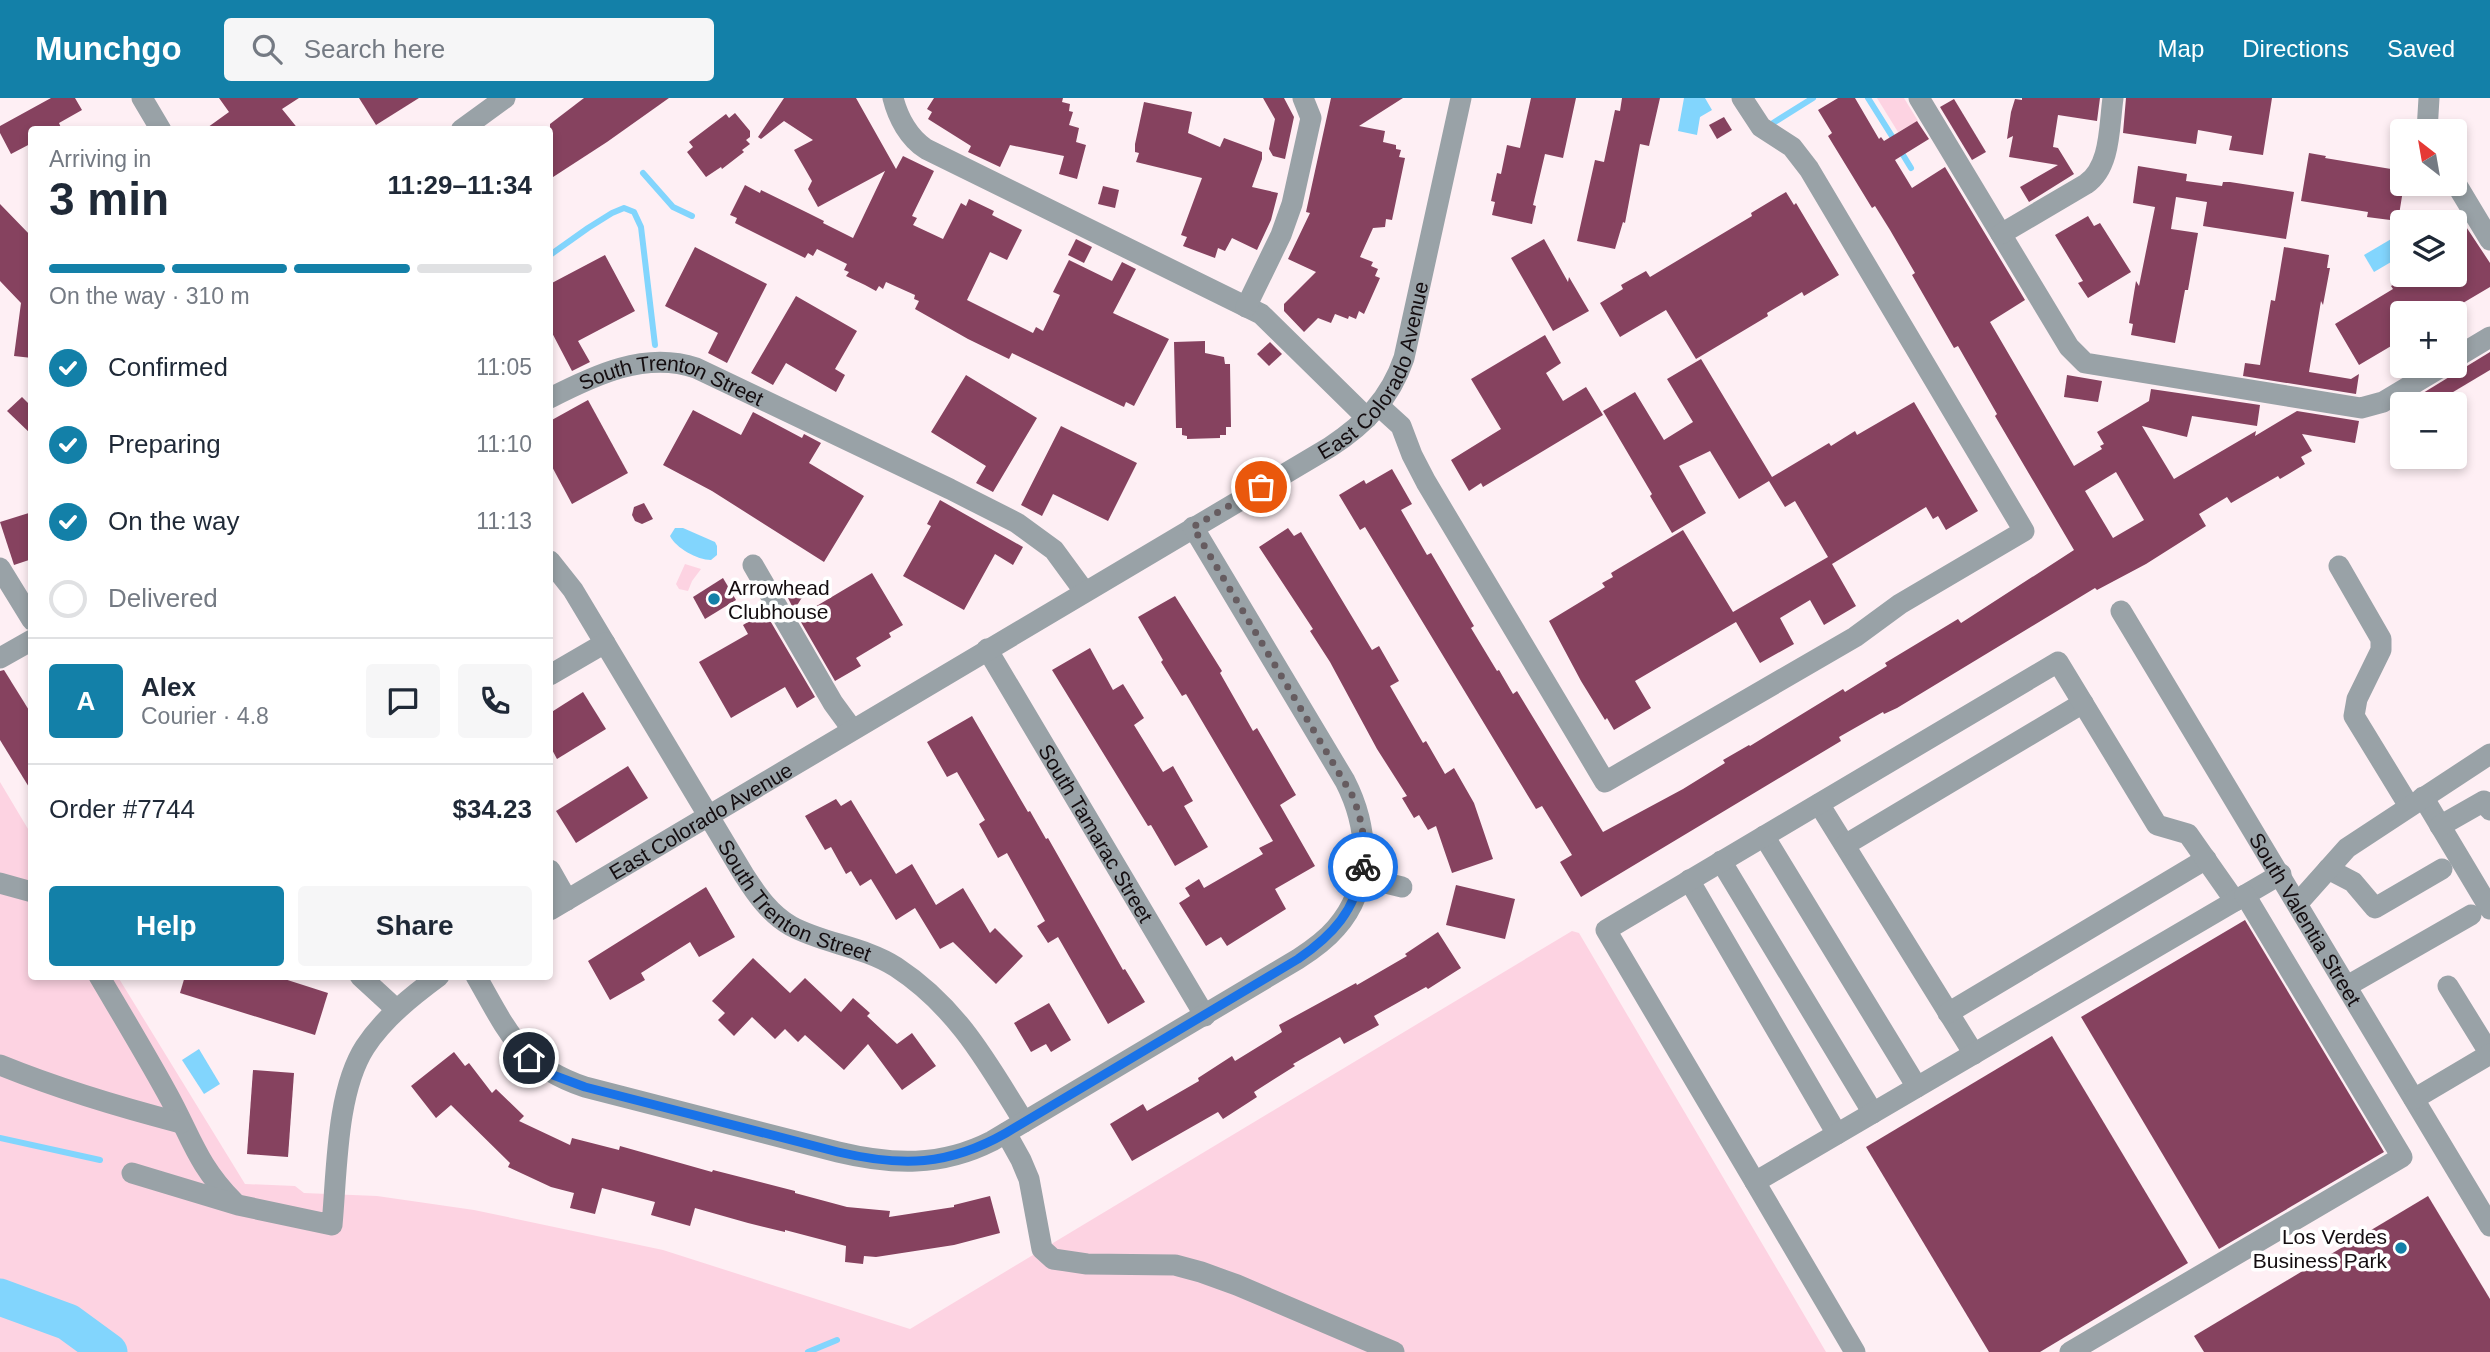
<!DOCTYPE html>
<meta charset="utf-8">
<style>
:root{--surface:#fff;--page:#f6f6f7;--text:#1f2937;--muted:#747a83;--line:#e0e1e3;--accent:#1380a8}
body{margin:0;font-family:Helvetica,sans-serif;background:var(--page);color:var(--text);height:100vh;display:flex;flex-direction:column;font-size:26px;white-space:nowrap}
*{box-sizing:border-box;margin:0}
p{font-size:23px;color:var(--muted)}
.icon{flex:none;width:38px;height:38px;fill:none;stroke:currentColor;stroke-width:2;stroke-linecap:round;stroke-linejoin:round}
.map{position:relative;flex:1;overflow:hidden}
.details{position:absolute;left:28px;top:28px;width:525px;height:854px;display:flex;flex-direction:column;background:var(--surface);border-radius:7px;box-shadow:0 4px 10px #0003}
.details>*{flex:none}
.needle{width:46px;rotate:329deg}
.fabs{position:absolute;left:2390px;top:21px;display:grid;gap:14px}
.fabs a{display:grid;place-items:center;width:77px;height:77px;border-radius:7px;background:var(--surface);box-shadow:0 4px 10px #0003;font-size:35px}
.pin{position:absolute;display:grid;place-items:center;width:60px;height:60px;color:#fff;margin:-30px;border:4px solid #fff;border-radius:50%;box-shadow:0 2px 7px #0007}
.courier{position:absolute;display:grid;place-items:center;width:70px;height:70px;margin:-35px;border:5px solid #1a73e8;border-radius:50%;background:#fff;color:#222;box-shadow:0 2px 9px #0007}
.head em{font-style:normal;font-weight:800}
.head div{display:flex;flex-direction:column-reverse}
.head{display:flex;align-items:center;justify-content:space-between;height:119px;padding:0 21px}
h1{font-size:46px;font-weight:800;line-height:52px}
.bar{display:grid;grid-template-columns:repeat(4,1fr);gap:10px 7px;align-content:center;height:84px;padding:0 21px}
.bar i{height:9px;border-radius:5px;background:var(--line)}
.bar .selected{background:var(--accent)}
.bar p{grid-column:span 4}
.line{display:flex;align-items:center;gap:18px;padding:0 21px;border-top:2px solid var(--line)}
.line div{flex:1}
.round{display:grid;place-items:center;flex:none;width:74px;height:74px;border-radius:7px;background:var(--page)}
ol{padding:0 21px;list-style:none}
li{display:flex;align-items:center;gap:21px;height:77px}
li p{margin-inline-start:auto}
li .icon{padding:7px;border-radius:50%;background:var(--accent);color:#fff;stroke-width:4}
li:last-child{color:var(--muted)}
li i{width:38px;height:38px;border:4px solid var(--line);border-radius:50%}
.button{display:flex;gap:14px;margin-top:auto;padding:14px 21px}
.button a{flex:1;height:80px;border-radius:7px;background:var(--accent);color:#fff;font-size:28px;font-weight:800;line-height:80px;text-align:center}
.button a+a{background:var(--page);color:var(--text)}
header{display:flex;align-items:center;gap:42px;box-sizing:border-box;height:98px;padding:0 35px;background:var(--accent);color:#fff}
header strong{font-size:33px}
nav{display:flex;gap:38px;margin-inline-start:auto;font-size:24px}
.search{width:490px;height:63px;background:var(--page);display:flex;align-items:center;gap:18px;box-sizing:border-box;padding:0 24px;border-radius:7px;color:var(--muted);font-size:26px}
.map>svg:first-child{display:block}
</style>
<header>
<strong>Munchgo</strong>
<div class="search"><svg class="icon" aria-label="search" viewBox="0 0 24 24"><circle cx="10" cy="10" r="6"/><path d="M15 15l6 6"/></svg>Search here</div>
<nav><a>Map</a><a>Directions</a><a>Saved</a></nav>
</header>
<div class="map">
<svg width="2490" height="1254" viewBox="0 0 2490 1254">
<rect width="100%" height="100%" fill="#feeff4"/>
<g fill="#fdd3e2">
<path d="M1877,0H1904L1918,23L1898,34Z"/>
<path d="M685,466L701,471L692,483L688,493L679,491L676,486Z"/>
<path d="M0,684L31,736L32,878L118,879L245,1086L295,1088L304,1095L377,1098L474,1112L663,1152L910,1231L1572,833L1579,835L1826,1254H0Z"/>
</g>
<g fill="#82d5fd">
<path d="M1684,0H1705L1712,12L1700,19L1697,37L1678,33Z"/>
<path d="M2398,137L2403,145V157L2374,174L2364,157Z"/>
<path d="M675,430H683L715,444L717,448V457L711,462C697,462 676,450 670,438Z"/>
<path d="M199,951L220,986L204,996L182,962Z"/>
</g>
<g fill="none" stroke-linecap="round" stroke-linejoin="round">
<g stroke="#82d5fd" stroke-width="6">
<path d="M1868,0L1895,43"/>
<path d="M1773,25L1813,0"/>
<path d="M1900,52L1911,70"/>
<path d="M643,75L673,109L692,118"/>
<path d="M550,157L588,130L612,115L624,110L634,114L641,129L655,247"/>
<path d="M0,1040L100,1062"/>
<path d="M808,1254L837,1242"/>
</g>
<path stroke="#82d5fd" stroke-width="37" d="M0,1199L68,1224L109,1254"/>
</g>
<g fill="#86425f" fill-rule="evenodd">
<path d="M51,0H75L82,12L59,25L62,32H32V45L11,56L0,35V28Z"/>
<path d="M219,0H299L282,11L299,32H204L229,14Z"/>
<path d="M359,0H419L376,27Z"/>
<path d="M584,0H669L607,44L550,81V26Z"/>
<path d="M784,0H856L896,71L903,58L934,73L912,118L917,120L913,127L943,141L961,105L966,108L969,101L994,113L992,117L1022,132L1007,162L990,154L967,202L1033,235L1036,229L1043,233L1060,197L1053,194L1069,162L1112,183L1122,164L1136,171L1113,215L1169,241L1134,308L1126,304L1124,309L1012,255L1009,261L968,241L915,211L919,203L914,201L915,197L886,184L883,191L879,188L876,193L865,187L846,178L849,174L844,172L847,166L817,151L813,158L808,155L805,160L735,125L737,120L730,117L745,87L760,95L761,92L808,115L824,123L823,125L853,140L885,73L818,109L808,91L812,83L794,52L813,42L784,23L761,41L758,39Z"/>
<path d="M934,0H1063L1062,4L1070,6L1069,13L1073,14L1069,27L1079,30L1076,44L1086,47L1077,81L1059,76L1064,58L1010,47L1000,69L968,54L971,48L928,21L932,14L927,11Z"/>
<path d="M1263,0H1284L1294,19L1285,61L1273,58L1269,51L1275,21Z"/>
<path d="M1331,0H1403L1359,28L1385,33L1383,44L1396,47V51L1401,52L1399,59L1405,60L1392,122L1386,121L1385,129L1373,130L1360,159L1373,164L1371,168L1378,171L1375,178L1380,180L1364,216L1359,213L1356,221L1349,218L1348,221L1335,216L1331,225L1318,220L1304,234L1284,213V206L1316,174L1288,161L1310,115L1306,114Z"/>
<path d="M1531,0H1576L1563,60L1545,56L1533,107L1536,108L1532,126L1492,117L1495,104L1491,103L1497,75L1501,76L1507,47L1520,50Z"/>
<path d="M1622,0H1660L1649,48L1640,46L1625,125L1623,124L1615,151L1577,143L1595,62L1604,64L1615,12L1620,13Z"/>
<path d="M1838,0H1855L1879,41L1881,39L1884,43L1917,23L1929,41L1895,62L1912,90L1945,69L2025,202L1990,224L2074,368L2102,351L2100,348L2104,346L2097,334L2149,303L2151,291L2260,307L2257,328L2192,318L2187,339L2142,328L2174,381L2256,333L2255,338L2297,313L2359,323L2355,345L2302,336L2312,353L2301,359L2305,366L2280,381L2278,378L2231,405L2227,399L2199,416L2206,428L2146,466L2097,492L2095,490L1897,610L1884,616L1883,614L1839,639L1841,643L1581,799L1560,764L1572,757L1542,708L1536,711L1365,429L1360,432L1339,397L1364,382L1366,386L1392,371L1412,406L1401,412L1427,457L1431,455L1474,528L1471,530L1497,573L1499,572L1513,596L1517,593L1603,734L1683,691L1725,665L1723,662L1749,647L1750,648L1843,591L1845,594L1887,568L1885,565L1958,521L1961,525L2074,452L1995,318L1997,316L1958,248L1954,250L1912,177L1915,175L1890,132L1875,108L1872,110L1828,38L1832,35L1818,12ZM2116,374L2144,422L2113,440L2085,393Z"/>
<path d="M2022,0H2100L2097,23L2058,17L2053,49L2058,50L2074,76L2029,104L2020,89L2058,67L2009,59L2013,38L2007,41L2011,14L2015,1L2022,2Z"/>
<path d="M2126,0H2272L2263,57L2229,52L2232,38L2198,32L2196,46L2123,35Z"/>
<path d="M1954,1L1986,54L1972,62L1940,9Z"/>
<path d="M1144,4L1192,14L1188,35L1220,49L1224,40L1262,54V61L1252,89L1278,95L1271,122L1257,152L1232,140L1225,153L1218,150L1215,160L1183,148L1187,139L1181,137L1202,80L1136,64L1139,55L1135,54V46Z"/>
<path d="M735,15L750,33V39L746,42L750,46L742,52L744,54L722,71L721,69L706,79L687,54L693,49L689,44L726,16L729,20Z"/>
<path d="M1724,19L1732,32L1717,41L1709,27Z"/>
<path d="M2309,55L2326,58L2325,60L2403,73L2404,86L2398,123L2367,119L2368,114L2301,103Z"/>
<path d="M2138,68L2187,76L2186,83L2222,88L2223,84H2230L2294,94L2286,141L2203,128L2207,104L2176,99L2171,131L2198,135L2188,192H2185L2175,245L2131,237L2133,226L2129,225L2136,183L2139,188L2155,109L2133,105Z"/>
<path d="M1103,88L1119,92L1115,110L1098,106Z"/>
<path d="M1786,94L1794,107L1796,105L1839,177L1804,198L1802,194L1767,215L1768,218L1696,261L1666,212L1620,239L1600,205L1623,191L1621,187L1646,173L1650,179L1752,118L1751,115Z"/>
<path d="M0,106L32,139V260L14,258L21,205L0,183Z"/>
<path d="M2455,112L2490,165V189L2446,215H2403V241L2359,267L2335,226L2393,191L2391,188L2409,177H2455Z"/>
<path d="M2088,118L2094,128L2100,125L2131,174L2088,200L2078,185L2083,183L2055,137Z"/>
<path d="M1076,141L1092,149L1084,165L1068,157Z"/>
<path d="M1544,141L1568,184L1569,179L1589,213L1553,233L1511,160Z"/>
<path d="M695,149L767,186L727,265L708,255L718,235L665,208Z"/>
<path d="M2284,149L2329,157L2327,170H2330L2323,207L2321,203L2309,274L2351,281L2359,276L2356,296L2243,278L2245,265L2260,267L2271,202L2275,203Z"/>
<path d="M605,157L635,213L578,243L590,264L572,273L550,231V186Z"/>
<path d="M796,198L857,233L835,271L845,277L836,294L786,265L773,287L751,275Z"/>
<path d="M1545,237L1561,265L1546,275L1563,303L1586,289L1603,317L1483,389L1481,385L1469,393L1451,362L1501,331L1471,281Z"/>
<path d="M1205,243V255L1224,259L1225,266H1230L1231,329H1226V337H1220V340L1187,341V338L1182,337V330H1176L1174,244Z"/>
<path d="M1270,244L1282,256L1269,268L1257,256Z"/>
<path d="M2490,254V272L2433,306H2405Z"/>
<path d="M1701,261L1772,379L1829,345L1831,348L1855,333L1857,337L1914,304L1978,413L1946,432L1938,418L1933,421L1926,409L1832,466L1856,508L1824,527L1810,502L1780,520L1794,546L1760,565L1736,524L1635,583L1651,610L1614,632L1607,620L1605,622L1581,583L1549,523L1605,489L1602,485L1613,479L1611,475L1683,432L1733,514L1828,459L1795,403L1785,409L1769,383L1739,401L1710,353L1679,368L1706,415L1672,435L1650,398L1652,396L1603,313L1635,294L1664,342L1693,324L1667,281Z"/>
<path d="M966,277L1037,320L993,394L976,385L986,368L931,334Z"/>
<path d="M2067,277L2102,283L2098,304L2064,299Z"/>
<path d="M22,299L32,309V337L7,313Z"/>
<path d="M588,302L628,375L572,406L550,365V323Z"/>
<path d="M693,312L741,337L753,314L802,340L804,336L821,345L809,365L864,398L824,464L712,393L663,367Z"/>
<path d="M1061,328L1137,365L1108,423L1053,396L1042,418L1021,407Z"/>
<path d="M940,402L1023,449L1013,467L995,456L964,512L903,478L931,428L927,426Z"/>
<path d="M644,405L653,421L642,426L635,423L632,417L634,409Z"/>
<path d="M32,414V461L14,467L0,424Z"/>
<path d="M1288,430L1294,438L1301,434L1372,552L1379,548L1399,583L1390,588L1423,645L1426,643L1445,676L1454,670L1474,705L1493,761L1452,775L1436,728L1428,732L1419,717L1414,720L1402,700L1407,698L1377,651L1330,564L1310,533L1313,531L1259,449Z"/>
<path d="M872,475L903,527L889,535L891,539L856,560L861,568L835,583L798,519Z"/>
<path d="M723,480L736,502L705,521L693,499Z"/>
<path d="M810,487L794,512L788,500Z"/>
<path d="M1175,498L1222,573L1220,575L1253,633L1257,630L1296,697L1280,707L1315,768L1275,791L1286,811L1227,848L1221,839L1206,848L1179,805L1190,798L1185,790L1199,781L1204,790L1263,756L1259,750L1273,743L1186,596L1182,598L1161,564L1163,562L1138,519Z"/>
<path d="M765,514L815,599L797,610L785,589L731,620L699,564L748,536L743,527Z"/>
<path d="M1090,550L1113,592L1123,586L1144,620L1134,627L1163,674L1173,668L1193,703L1184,708L1208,749L1175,768L1151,727L1148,728L1052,572Z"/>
<path d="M4,572L32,617V694L0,642V573Z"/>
<path d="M583,594L606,631L557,661L550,648V615Z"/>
<path d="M972,618L1028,714L1030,713L1046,741L1048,740L1123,872L1125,871L1145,904L1108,926L1058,839L1048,845L1037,828L1045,823L1007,755L998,760L979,726L985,722L957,674L947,679L927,644Z"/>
<path d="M628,668L648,700L576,745L556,713Z"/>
<path d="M836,701L841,708L851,702L896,776L912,766L936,807L963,790L990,835L995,830L1023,858L996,886L953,844L940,851L915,810L896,822L871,781L860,788L851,773L846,776L831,749L825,752L805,718Z"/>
<path d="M1456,787L1515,801L1505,841L1446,827Z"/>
<path d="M706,789L735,839L699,859L690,844L641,875L645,882L610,902L588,863Z"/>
<path d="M2245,822L2384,1054L2219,1151L2081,919Z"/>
<path d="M1438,834L1461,870L1428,891L1426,889L1374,918L1379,927L1344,946L1340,939L1293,966L1295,968L1254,994L1257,999L1223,1021L1218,1014L1132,1063L1110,1026L1143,1006L1147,1013L1199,983L1198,980L1232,958L1235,963L1282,934L1279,927L1356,885L1357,887L1407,858L1405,856Z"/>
<path d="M753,860L790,895L805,880L841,914L853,900L870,915L867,918L897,946L912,935L936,968L902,992L868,946L844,972L805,937L798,944L785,931L775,941L752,919L734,938L718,922L725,915L712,903Z"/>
<path d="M185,878H275L328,895L315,937L180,895Z"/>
<path d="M1049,905L1071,942L1051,954L1046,946L1031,954L1014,925Z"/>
<path d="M2052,938L2188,1165L2040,1254H1989L1866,1049Z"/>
<path d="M454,954L465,968L469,965L492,995L496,991L524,1018L519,1023L570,1047L572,1040L619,1052L620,1048L712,1074L713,1072L795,1093V1095L847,1109L890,1113L889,1119L954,1109V1107L990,1098L1000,1135L954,1147L876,1159L864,1158L863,1166L845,1164L846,1148L785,1132V1134L748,1125L695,1110L690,1128L651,1117L655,1104L602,1090L595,1116L570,1110L574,1095L551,1089L508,1069L510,1065L451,1007L436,1020L411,988Z"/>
<path d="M253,972L294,975L288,1059L247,1056Z"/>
<path d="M2428,1098L2490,1201V1254H2204L2194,1238Z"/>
</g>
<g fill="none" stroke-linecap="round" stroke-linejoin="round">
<g stroke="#99a2a7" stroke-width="21">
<path d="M142,0L161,32"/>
<path d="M893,0C898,20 909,40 926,51L1261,216L1367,320"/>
<path d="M1919,0L2069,249L2085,265L2361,310L2383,304L2443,268"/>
<path d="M461,32L505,0"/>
<path d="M2427,33L2429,0"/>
<path d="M2455,84L2490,142"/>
<path d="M2001,136L2086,86C2111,69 2109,28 2113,0"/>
<path d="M1246,209L1281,137L1292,106L1311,20L1303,0"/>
<path d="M2455,260L2490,239"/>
<path id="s1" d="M550,300C595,277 645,253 696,270L950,391L1017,425L1054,452L1084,493"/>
<path d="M1379,308L1401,328L1412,357L1426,384L1605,684L1855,539L1900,506L2024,433L1809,71L1792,49L1761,29L1742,0"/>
<path id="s2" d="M550,463L573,492L744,777C757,797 770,816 791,828C824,846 863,848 896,869C957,909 987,964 1024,1024"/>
<path d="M753,467L833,605L852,631"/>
<path d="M2339,468L2381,541V552L2357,601L2354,618L2409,708"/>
<path d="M0,470L32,522"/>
<path id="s3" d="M2121,513L2490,1128"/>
<path id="s4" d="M987,551L1205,918"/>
<path d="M0,560L32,542"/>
<path d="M550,577L605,545"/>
<path d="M2423,699L2490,811"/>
<path d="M1819,706L1974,956"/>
<path d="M2440,728L2484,703L2490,712"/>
<path d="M1764,738L1917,989"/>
<path d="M1845,747L2083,605"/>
<path d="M1721,763L1873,1015"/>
<path d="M2328,771L2353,784L2375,810L2442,771"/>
<path d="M550,772L567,802"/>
<path d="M1361,779L1402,789"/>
<path d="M1689,782L1837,1036"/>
<path d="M0,785L32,794"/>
<path d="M2298,805L2347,750L2490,656"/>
<path id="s5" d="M550,812L1330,349C1365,326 1390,301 1404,260L1461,0"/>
<path d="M99,878C122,917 145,955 167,995C191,1038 197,1067 234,1104"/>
<path d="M360,878L397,912"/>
<path d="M476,878C508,934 520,967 585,989L838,1054C892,1067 941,1069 992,1043L1298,861C1312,852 1325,843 1336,830C1373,788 1369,730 1345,683L1193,429"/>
<path d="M2347,888L2471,817"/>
<path d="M2448,888L2490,956"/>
<path d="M1948,915L2206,761"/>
<path d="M0,967C59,991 119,1009 181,1025"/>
<path d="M2414,1001L2490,956"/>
<path d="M1006,1035L1021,1062L1029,1081L1042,1151L1053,1161L1087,1166L1175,1167L1201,1174L1237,1187L1394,1254"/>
<path d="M132,1075L238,1107L332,1127C337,1074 336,994 365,949C384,920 412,898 439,878"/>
<path d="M1755,1084L1606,832L2058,564L2157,727L2188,736L2235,803"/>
<path d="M1855,1254L1755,1084L2281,776"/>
<path d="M2070,1254L2402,1059L2245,797"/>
</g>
</g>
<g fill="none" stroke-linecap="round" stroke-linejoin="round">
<path stroke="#665c60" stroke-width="7" stroke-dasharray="0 12.6" d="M1261,389L1193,429L1352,697C1362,721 1366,743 1363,769"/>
<path stroke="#1a73e8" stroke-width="9" d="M529,960L553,977L585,989L838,1054C902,1069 948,1068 1006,1035L1298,861C1333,837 1355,813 1363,769"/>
</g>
<g fill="#1380a8" stroke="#fff" stroke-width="2.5">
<circle cx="714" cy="501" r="7"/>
<circle cx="2401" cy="1150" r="7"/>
</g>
<g text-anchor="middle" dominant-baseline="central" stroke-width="7" stroke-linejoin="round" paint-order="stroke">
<g font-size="21" fill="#140d10" stroke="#fff">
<text stroke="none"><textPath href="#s5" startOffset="999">East Colorado Avenue</textPath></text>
<text stroke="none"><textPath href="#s1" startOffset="130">South Trenton Street</textPath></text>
<text stroke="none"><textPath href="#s5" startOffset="175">East Colorado Avenue</textPath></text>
<text stroke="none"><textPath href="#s4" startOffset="214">South Tamarac Street</textPath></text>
<text stroke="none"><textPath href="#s2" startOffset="427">South Trenton Street</textPath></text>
<text stroke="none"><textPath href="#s3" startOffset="359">South Valentia Street</textPath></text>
</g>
<g font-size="21" fill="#140d10" stroke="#fff" text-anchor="start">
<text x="728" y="489">Arrowhead<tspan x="728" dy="24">Clubhouse</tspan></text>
<text x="2387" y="1138" text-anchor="end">Los Verdes<tspan x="2387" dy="24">Business Park</tspan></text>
</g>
</g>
</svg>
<div class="fabs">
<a><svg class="needle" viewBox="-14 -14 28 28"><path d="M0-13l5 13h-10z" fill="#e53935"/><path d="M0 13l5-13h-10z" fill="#747a83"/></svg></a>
<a><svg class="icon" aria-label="layers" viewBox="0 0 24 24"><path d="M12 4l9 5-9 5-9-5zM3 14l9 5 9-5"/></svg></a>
<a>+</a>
<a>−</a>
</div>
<div class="pin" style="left:1261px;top:389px;background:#ea580c"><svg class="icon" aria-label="bag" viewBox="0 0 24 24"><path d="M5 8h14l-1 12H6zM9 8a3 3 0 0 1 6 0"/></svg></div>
<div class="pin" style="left:529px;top:960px;background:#1f2937"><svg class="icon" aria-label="home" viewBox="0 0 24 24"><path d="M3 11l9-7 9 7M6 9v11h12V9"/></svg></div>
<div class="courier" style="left:1363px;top:769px"><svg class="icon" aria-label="bike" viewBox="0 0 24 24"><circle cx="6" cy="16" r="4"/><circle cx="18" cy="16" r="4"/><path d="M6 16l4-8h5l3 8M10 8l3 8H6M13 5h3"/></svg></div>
<section class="details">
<div class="head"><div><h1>3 min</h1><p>Arriving in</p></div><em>11:29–11:34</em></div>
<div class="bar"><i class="selected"></i><i class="selected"></i><i class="selected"></i><i></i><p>On the way · 310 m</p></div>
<ol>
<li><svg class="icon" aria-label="check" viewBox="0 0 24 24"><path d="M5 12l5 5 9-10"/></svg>Confirmed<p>11:05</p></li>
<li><svg class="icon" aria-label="check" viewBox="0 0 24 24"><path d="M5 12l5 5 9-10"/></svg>Preparing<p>11:10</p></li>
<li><svg class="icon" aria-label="check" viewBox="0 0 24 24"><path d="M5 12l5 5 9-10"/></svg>On the way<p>11:13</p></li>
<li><i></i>Delivered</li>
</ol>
<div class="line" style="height:126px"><b class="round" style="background:var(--accent);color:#fff">A</b><div><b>Alex</b><p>Courier · 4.8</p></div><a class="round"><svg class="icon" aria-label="chat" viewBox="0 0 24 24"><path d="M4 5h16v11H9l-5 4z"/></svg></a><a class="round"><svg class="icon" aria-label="phone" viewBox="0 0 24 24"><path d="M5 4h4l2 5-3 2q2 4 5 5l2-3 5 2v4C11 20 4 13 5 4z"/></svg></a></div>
<div class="line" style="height:91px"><div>Order #7744</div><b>$34.23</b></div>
<div class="button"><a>Help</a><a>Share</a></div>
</section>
</div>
